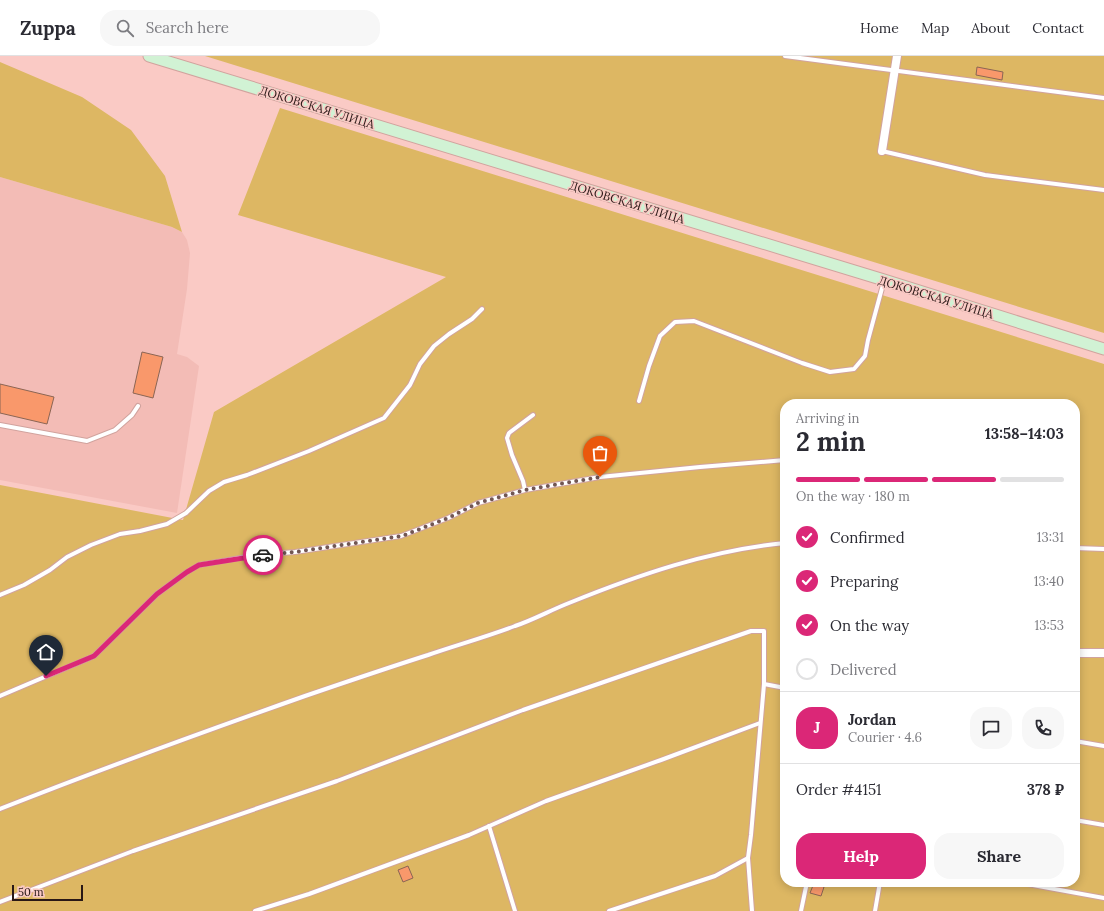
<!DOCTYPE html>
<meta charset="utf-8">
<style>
:root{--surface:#fff;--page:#f7f7f7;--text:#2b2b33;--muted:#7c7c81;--line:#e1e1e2;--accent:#db2777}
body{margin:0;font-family:Lora,serif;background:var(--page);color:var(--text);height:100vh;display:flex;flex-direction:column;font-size:15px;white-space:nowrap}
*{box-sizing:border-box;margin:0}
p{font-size:13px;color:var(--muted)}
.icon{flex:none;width:22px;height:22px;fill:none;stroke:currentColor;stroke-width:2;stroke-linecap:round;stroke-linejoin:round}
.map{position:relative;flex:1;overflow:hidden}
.side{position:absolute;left:780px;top:343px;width:300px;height:488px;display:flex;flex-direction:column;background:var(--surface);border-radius:16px;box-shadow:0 2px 10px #0003}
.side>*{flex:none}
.scale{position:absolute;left:12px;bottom:10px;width:71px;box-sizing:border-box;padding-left:4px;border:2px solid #291816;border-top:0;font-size:11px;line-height:14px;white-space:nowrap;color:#291816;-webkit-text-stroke:3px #facac5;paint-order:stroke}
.pin{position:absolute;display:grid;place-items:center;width:34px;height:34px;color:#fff;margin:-41px -17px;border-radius:50% 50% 50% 0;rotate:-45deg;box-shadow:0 0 4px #0007}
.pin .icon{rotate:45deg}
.courier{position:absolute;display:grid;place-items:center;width:40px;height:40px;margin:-20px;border:3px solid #db2777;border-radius:50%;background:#fff;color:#222;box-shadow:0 1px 5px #0007}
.overview em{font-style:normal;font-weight:700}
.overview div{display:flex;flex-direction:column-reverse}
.overview{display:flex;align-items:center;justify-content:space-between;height:68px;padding:0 16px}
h1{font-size:26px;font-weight:700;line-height:30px}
.bar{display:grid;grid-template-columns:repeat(4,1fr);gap:6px 4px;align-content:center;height:48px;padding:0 16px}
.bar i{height:5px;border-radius:3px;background:var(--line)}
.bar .current{background:var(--accent)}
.bar p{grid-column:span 4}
.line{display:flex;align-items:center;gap:10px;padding:0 16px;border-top:1px solid var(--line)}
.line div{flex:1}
.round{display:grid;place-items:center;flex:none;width:42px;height:42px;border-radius:16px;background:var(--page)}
ol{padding:0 16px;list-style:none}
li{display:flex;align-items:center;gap:12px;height:44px}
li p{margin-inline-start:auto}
li .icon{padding:4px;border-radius:50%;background:var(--accent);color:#fff;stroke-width:4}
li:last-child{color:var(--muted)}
li i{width:22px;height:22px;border:2px solid var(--line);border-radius:50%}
.cta{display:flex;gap:8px;margin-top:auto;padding:8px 16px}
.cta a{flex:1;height:46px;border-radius:16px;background:var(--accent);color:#fff;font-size:16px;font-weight:700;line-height:46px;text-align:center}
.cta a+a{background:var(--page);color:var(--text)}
header{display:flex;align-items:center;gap:24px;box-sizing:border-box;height:56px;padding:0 20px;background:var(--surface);border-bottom:1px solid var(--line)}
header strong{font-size:19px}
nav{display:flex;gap:22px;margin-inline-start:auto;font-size:14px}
.search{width:280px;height:36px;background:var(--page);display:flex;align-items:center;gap:10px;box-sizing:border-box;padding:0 14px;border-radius:16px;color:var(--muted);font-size:15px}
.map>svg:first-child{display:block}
</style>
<header>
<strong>Zuppa</strong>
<div class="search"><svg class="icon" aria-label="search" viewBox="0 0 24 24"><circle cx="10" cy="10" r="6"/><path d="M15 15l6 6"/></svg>Search here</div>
<nav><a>Home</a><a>Map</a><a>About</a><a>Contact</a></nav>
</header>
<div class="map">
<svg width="1104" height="855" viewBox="0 0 1104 855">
<rect width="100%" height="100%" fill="#facac5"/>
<path fill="#f3bcb6" d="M0,121L172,171L182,176L187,184L190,197L187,233L177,298L187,301L199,310L177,457L0,424Z"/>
<g fill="#ddb763" fill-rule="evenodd">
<path d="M205,0H1104V277Z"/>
<path d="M0,6L82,41L131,74L165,120L182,176L172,171L0,121Z"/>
<path d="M280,52L1104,308V855H0V429L183,464L214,356L446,221L238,159ZM785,348H1075V826H785Z"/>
</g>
<g fill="#f9986b" stroke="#8b6554">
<path d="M977,11L1003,16L1002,24L976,19Z"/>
<path d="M142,296L163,301L153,342L133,337Z"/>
<path d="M0,328L54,341L47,368L0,357Z"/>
<path d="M408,810L413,822L403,826L398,814Z"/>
<path d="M814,827L824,831L821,840L810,837Z"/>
</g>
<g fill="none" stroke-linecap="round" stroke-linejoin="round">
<defs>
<g id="lane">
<path d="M785,0L1104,42"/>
<path d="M882,95L985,119L1104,134"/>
<path d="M639,345L649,310L660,280L675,266L694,265L802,307L830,316L854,313L865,300L868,284L884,225"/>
<path d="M0,369L87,385L115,374L132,359L138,350"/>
<path d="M525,434L523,425L512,399L507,382L509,377L533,359"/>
<path d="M1075,492L1104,493"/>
<path d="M0,539L24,529L50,514L67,501L91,489L120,478L140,475L167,468L186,457L209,435L224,426L247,419L309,395L384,362L410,329L420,308L434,290L449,278L472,263L482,253"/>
<path d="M764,628L785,632"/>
<path d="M0,640L94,600L157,538L187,516L199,509L257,499L295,496L401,480L448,462L478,447L525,434L600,421L700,411L785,404"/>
<path d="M1075,685L1104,690"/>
<path d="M0,753C101,713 203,676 305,640C346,626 387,612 428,599C457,589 486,581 515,570C533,564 551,554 569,547C638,519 710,494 785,487"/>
<path d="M1075,764L1104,769"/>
<path d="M489,770L515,855"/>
<path d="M1016,826L1104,842"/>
<path d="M0,846L133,795L337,725L523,654L751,575H764V628L751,779L748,802L752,855"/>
<path d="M255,855L309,838L469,779L546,745L661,704L760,667"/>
<path d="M609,855L715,820L748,802"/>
<path d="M801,855L807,826"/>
<path d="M875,855L880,826"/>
</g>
<g id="street">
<path d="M882,95L897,0"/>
<path d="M1075,597H1104"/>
</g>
<path id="secondary" d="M149,0L884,224L1104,293"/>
</defs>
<use href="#lane" stroke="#d1a39e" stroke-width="6"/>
<use href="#street" stroke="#d1a39e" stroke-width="10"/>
<use href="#secondary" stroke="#d1a39e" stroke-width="13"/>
<use href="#lane" stroke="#fff" stroke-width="4"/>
<use href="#street" stroke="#fff" stroke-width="8"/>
<use href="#secondary" stroke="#d1f2d4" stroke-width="11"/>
</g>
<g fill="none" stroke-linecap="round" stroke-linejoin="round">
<path stroke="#725653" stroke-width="4" stroke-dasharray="0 7.2" d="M263,499L295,496L402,480L448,462L478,447L525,434L600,421"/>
<path stroke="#db2777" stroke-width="5" d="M46,620L94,600L157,538L187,516L199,509L263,499"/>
</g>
<g text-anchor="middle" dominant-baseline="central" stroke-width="3" stroke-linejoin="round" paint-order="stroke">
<g font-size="12" fill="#291816" stroke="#facac5">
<text transform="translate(317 51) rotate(17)">ДОКОВСКАЯ УЛИЦА</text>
<text transform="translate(627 146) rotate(17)">ДОКОВСКАЯ УЛИЦА</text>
<text transform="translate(936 241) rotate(17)">ДОКОВСКАЯ УЛИЦА</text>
</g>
</g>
</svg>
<div class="scale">50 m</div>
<div class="pin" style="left:600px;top:421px;background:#ea580c"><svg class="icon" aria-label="bag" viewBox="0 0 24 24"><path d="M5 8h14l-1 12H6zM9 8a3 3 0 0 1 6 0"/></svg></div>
<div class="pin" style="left:46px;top:620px;background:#1f2937"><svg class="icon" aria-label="home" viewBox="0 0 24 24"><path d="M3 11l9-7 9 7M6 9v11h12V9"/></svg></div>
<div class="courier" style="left:263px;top:499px"><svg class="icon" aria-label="car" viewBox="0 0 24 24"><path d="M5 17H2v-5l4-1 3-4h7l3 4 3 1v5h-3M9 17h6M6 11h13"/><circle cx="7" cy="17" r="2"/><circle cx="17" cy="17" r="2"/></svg></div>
<section class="side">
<div class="overview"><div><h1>2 min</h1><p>Arriving in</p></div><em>13:58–14:03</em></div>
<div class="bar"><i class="current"></i><i class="current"></i><i class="current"></i><i></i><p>On the way · 180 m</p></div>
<ol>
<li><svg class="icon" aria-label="check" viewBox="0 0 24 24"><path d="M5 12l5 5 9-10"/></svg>Confirmed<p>13:31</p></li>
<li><svg class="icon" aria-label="check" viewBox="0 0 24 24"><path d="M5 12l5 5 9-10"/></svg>Preparing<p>13:40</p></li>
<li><svg class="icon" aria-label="check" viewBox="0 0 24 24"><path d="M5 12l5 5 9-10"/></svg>On the way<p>13:53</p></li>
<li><i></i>Delivered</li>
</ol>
<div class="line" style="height:72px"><b class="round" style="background:var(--accent);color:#fff">J</b><div><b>Jordan</b><p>Courier · 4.6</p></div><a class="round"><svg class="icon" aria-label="chat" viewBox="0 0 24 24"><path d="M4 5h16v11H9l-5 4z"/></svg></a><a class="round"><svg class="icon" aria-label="phone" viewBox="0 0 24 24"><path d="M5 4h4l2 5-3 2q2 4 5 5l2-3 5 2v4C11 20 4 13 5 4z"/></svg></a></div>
<div class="line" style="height:52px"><div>Order #4151</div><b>378 ₽</b></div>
<div class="cta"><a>Help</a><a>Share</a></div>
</section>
</div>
